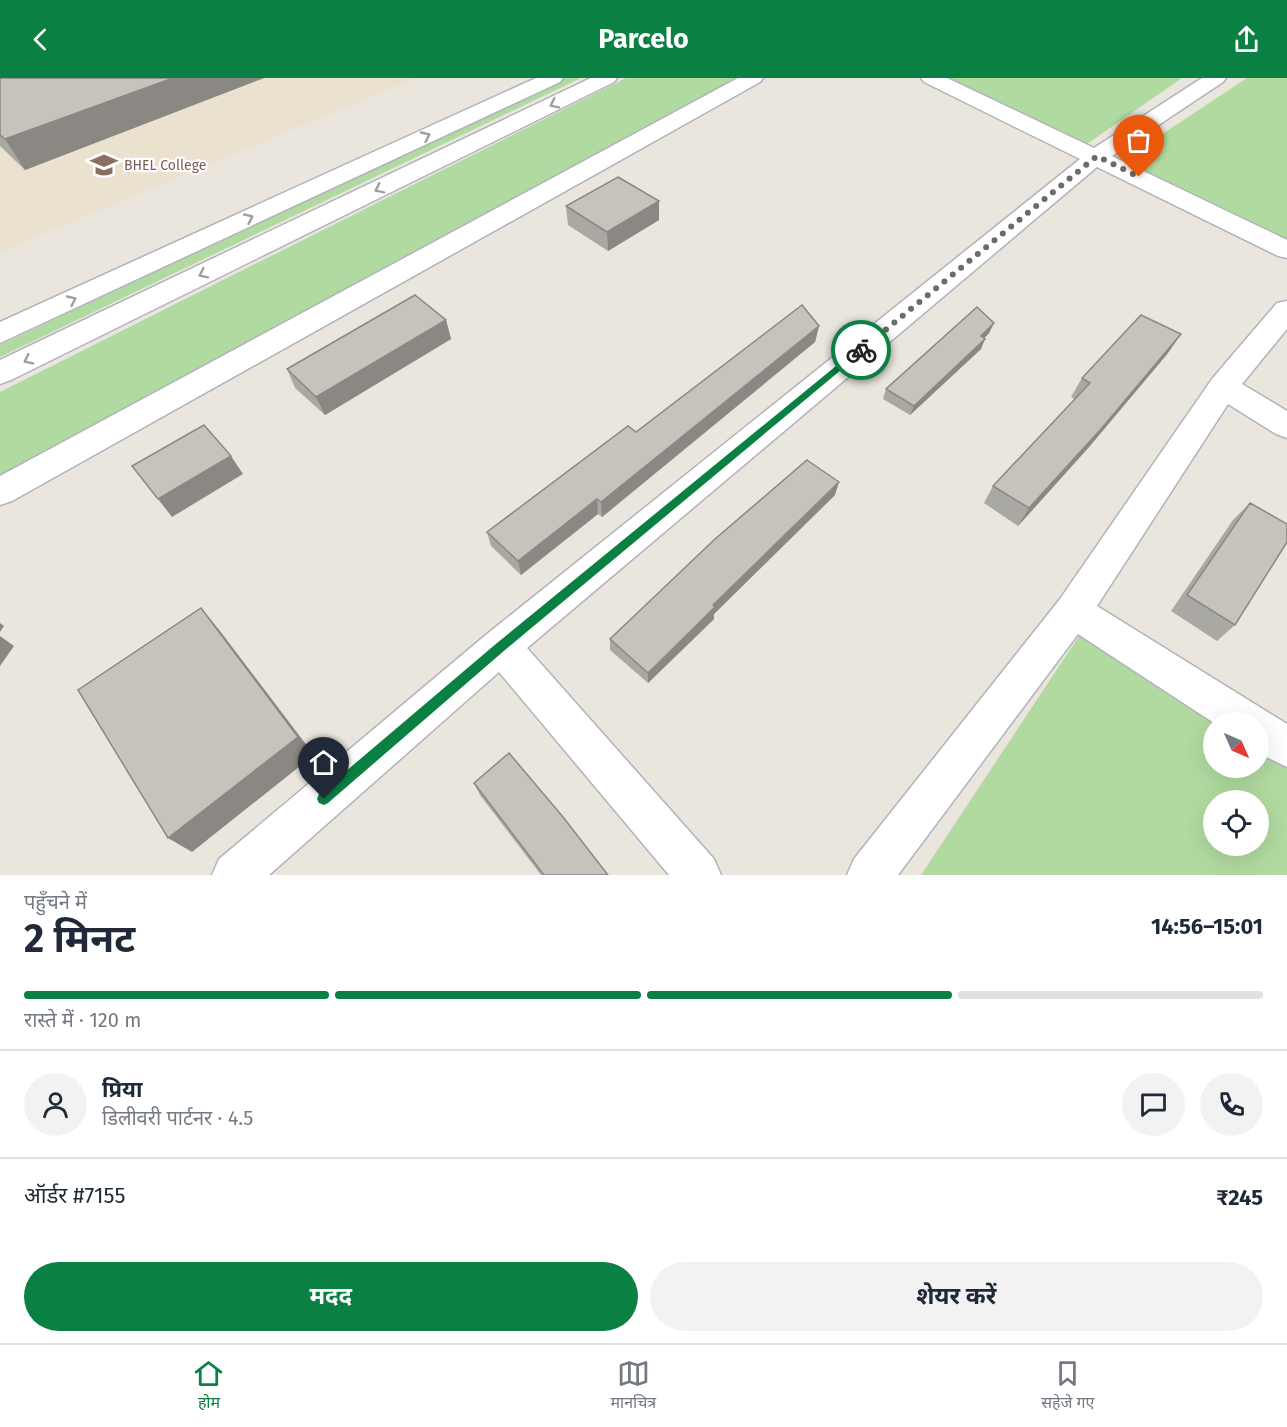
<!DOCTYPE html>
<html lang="hi">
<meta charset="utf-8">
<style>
:root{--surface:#fff;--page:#f2f2f3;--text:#1f2937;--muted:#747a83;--line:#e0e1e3;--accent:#0b8043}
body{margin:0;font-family:"Fira Sans","Noto Sans Devanagari",sans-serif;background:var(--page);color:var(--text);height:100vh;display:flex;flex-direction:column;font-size:22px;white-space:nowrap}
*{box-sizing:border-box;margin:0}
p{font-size:20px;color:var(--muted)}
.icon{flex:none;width:33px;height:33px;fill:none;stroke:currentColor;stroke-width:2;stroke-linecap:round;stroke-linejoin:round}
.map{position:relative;height:797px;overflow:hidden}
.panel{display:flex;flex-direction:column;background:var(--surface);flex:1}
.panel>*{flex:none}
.needle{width:39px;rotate:135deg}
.buttons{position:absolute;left:1203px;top:634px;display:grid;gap:12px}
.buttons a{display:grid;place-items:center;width:66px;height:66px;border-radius:50%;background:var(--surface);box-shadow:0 6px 24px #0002;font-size:30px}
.pin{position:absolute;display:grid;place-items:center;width:51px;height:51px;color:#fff;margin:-62px -26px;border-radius:50% 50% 50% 0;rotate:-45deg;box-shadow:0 0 6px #0007}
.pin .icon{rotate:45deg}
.courier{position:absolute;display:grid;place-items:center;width:60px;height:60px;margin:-30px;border:4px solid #0b8043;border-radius:50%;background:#fff;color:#222;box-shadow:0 2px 8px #0007}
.headline em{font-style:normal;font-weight:700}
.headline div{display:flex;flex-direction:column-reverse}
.headline{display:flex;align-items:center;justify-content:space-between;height:102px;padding:0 24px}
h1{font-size:39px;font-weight:700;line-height:45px}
.bar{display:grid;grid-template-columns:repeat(4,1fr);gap:9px 6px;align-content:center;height:72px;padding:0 24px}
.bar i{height:8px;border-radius:4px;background:var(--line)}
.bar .selected{background:var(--accent)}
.bar p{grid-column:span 4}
.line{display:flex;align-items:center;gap:15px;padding:0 24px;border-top:2px solid var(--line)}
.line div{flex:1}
.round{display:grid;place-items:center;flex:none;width:63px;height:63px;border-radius:32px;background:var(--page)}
.cta{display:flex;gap:12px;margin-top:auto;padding:12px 24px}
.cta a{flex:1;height:69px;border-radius:36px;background:var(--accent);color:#fff;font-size:24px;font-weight:700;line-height:69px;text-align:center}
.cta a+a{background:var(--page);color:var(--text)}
header{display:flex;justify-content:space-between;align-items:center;height:78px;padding:0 24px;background:var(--accent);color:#fff;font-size:27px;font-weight:700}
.tabs{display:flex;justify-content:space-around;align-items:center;height:84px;border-top:2px solid var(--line);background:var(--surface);font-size:16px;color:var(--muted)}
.tabs a{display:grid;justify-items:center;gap:3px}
.tabs .selected{color:var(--accent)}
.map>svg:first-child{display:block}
</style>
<header><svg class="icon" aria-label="back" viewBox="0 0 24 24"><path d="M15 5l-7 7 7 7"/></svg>Parcelo<svg class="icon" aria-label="share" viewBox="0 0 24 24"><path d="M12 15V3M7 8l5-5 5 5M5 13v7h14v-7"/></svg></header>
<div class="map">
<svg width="1287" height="797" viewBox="0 0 1287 797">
<rect width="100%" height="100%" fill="#eae5dd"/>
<path fill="#eae2cf" d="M0,0H416L0,174Z"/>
<g fill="#b1daa0" fill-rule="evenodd">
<path d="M565,0H581L0,279V267Z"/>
<path d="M626,0H747L0,410V314Z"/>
<path d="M946,0H1182L1087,66Z"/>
<path d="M1247,0H1287V168L1136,94L1126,80Z"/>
<path d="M1083,552L1221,645H1214V690H1258L1259,671L1287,690V797H921ZM1214,723H1258V768H1214Z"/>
</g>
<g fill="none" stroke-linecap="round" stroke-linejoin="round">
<defs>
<g id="minor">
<path d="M738,0H763L760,4L12,423L0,427V398Z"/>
<path d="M921,0H947L1094,70L1202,0H1226L1223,4L1112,78L1287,162V180L1278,178L1097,89L527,570L714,781L721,797H669L499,594L269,797H212L219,781L487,556L1080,81L924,4Z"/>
<path d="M1287,223V251L1242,306L1287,333V360L1276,356L1228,326L1097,528L1287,646V689L1258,675V645H1214L1078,556L898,797H847L854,781L1060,521L1212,301L1277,225Z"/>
</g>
<g id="secondary">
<path d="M536,0H563L560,4L0,265V244Z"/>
<path d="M591,0H617L614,4L11,302L0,306V282Z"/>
</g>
</defs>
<use href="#minor" stroke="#b1b3bc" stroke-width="3"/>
<use href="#secondary" stroke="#b1b3bc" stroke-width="3"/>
<use href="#minor" fill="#fff" fill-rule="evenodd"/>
<use href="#secondary" fill="#fff" fill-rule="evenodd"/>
</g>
<g fill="#aaa8a2">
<path d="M0,0H264L25,92L0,68Z"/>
<path d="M566,128L659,142L608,173L568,147Z"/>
<path d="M446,242L451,261L325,337L295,310L287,291Z"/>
<path d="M994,245L989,255L984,260L981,271L910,337L883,321L886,311Z"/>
<path d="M819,248L815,264L602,439L598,436L521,497L491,468L487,454L636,354Z"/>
<path d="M1168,275L1089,369L1018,448L984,425L993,408L1075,321L1071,319L1082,300Z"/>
<path d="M835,417L714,536V541L648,605L610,572V561Z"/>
<path d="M1250,425L1235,547L1217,563L1171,533L1233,442Z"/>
<path d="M474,705L608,797H541L480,717Z"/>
</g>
<g fill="#8b8884">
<path d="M173,0H264L25,92L5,61Z"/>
<path d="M659,123V142L608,173L607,154Z"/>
<path d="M446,242L451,261L325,337L316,319Z"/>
<path d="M994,245L989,255L977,268L981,258Z"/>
<path d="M819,248L815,264L602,439L601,424Z"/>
<path d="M1181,256L1168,275L1089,369L1018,448L1029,430Z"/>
<path d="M985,261L981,271L910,337L914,328Z"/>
<path d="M231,378L243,396L172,439L158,421Z"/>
<path d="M839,404L835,417L714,536V541L648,605V595L713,527Z"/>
<path d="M597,421L598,436L521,497L518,483Z"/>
<path d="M201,530L220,553L314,677L192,774L168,760Z"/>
<path d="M0,545L4,548L0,554Z"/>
<path d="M0,558L14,568L0,588Z"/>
</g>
<g fill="#c6c3bc" stroke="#8b8884" stroke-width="1.5">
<path d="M0,0H173L5,61L0,57Z"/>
<path d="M618,99L659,123L607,154L566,128Z"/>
<path d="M415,217L446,242L316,319L287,291Z"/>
<path d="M802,227L819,248L601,424L597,421L518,483L487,454L628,348L636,354Z"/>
<path d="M977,229L994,245L981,258L985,261L914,328L886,311Z"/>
<path d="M1141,237L1181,256L1101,351L1029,430L993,408L1090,305L1082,300Z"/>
<path d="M204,347L231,378L158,421L132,388Z"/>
<path d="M807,382L839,404L713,527L715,529L648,595L610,561L715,461Z"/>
<path d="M1250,425L1287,446V464L1235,547L1187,517Z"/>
<path d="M201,530L298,659L168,760L78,612Z"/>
<path d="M509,675L563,739L608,797H544L474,705Z"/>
</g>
<defs><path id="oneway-chevron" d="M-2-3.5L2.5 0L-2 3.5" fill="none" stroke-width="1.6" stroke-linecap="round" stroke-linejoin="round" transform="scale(1.5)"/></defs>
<g stroke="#9f9f9f">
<use href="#oneway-chevron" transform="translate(554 26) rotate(154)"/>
<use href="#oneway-chevron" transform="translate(426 58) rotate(-25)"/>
<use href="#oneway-chevron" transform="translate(379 111) rotate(154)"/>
<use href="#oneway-chevron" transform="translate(249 140) rotate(-25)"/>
<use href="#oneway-chevron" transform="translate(203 196) rotate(154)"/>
<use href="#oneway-chevron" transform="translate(72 222) rotate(-25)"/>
<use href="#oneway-chevron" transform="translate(28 282) rotate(154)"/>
</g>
<path fill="#0b8043" d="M858,270L865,272L505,572L328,725L324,727L319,725L317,721L319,716L497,565Z"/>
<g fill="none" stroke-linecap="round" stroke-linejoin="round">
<path stroke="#6d6b69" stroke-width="6" stroke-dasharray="0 10.8" d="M861,272L1097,78L1139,99"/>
</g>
<defs>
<symbol id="school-bare" viewBox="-9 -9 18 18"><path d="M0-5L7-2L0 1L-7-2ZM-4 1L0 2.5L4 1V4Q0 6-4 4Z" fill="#8d6e63" stroke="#fff" stroke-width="2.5" paint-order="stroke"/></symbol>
</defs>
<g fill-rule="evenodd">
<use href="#school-bare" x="85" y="68" width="38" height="38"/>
</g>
<g text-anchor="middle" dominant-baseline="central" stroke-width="4.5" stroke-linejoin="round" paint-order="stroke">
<g font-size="14" fill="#785e54" stroke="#fff" text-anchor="start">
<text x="124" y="87">BHEL College</text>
</g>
</g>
</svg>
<div class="buttons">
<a><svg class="needle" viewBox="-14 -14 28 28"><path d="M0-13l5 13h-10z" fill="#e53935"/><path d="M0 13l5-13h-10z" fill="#747a83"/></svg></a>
<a><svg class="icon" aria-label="locate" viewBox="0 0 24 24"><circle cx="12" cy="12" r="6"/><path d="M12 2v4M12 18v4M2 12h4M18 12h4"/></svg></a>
</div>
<div class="pin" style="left:1139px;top:99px;background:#ea580c"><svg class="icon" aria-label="bag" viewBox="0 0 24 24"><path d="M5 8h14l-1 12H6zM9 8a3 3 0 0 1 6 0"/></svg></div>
<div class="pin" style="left:324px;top:721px;background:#1f2937"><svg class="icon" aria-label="home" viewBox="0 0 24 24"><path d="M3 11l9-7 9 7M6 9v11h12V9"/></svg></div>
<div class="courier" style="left:861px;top:272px"><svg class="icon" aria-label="bike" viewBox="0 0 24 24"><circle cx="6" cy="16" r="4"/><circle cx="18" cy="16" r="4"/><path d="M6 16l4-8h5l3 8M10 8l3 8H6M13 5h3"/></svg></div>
</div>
<section class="panel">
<div class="headline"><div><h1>2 मिनट</h1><p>पहुँचने में</p></div><em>14:56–15:01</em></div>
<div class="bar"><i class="selected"></i><i class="selected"></i><i class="selected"></i><i></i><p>रास्ते में · 120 m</p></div>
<div class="line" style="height:108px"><a class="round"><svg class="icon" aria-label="person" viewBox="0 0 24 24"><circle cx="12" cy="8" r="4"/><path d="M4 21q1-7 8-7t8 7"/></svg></a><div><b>प्रिया</b><p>डिलीवरी पार्टनर · 4.5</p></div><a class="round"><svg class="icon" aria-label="chat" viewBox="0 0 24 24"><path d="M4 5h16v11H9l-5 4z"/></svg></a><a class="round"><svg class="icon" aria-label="phone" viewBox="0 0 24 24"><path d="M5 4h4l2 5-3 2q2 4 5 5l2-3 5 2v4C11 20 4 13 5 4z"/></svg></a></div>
<div class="line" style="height:78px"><div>ऑर्डर #7155</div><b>₹245</b></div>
<div class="cta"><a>मदद</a><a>शेयर करें</a></div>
</section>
<nav class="tabs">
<a class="selected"><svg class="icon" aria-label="home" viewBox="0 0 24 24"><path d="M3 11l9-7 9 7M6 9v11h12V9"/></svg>होम</a>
<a><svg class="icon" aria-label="map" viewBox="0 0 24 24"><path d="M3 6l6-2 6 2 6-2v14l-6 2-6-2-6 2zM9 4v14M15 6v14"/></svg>मानचित्र</a>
<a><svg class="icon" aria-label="saved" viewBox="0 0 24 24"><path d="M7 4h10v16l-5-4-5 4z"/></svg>सहेजे गए</a>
</nav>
